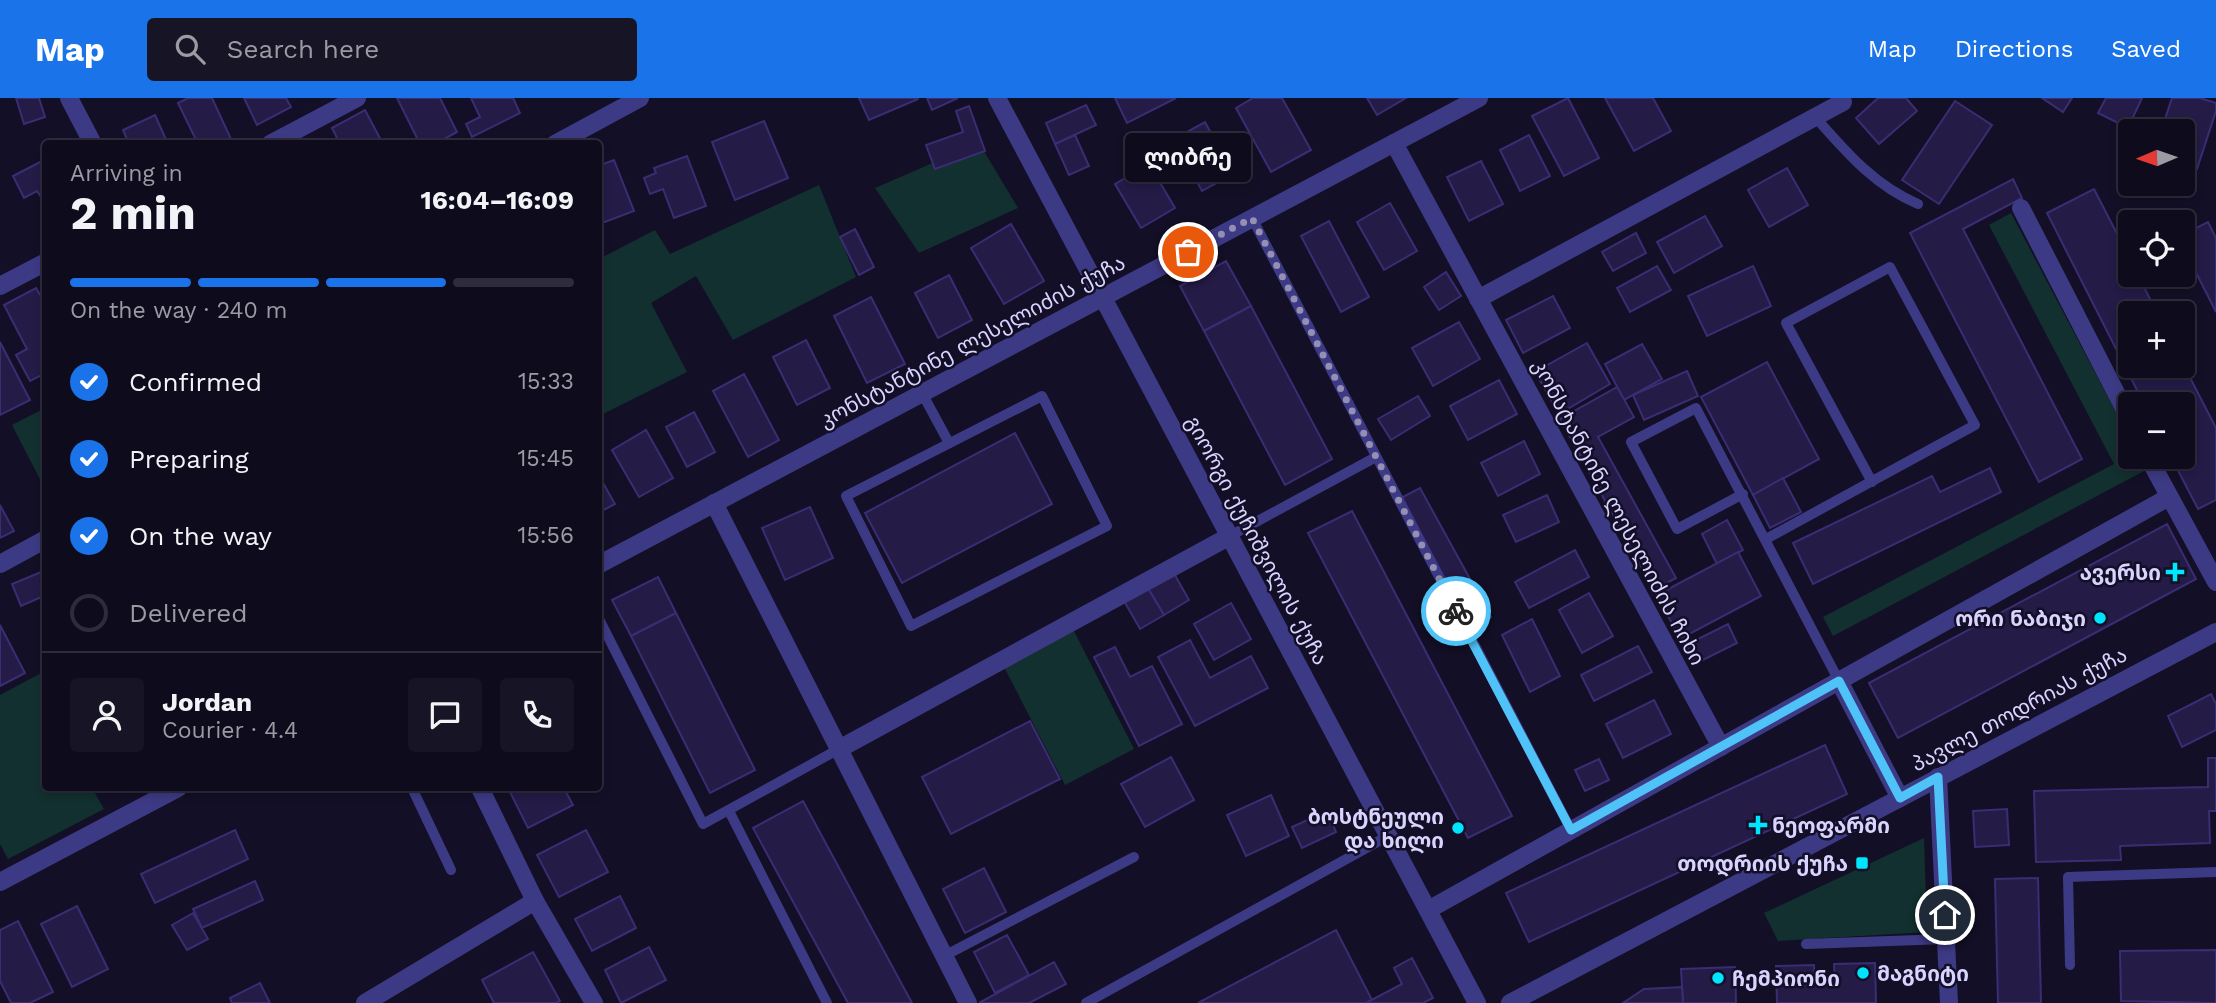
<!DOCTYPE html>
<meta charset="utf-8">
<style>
:root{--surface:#0e0b1c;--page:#171425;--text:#f1f3f6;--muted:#9b9ba3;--line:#2e2b3b;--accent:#1a73e8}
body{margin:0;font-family:"Work Sans","Noto Sans Georgian",sans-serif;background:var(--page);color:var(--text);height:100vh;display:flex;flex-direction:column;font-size:26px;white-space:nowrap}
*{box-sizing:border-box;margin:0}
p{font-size:23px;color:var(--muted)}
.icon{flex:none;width:38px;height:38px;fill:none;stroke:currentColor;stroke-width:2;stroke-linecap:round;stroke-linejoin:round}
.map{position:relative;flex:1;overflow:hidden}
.sheet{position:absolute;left:42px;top:42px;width:560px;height:651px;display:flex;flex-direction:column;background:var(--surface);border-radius:7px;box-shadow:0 4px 10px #0003,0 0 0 2px var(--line)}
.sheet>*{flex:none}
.needle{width:46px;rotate:268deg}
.fabs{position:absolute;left:2118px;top:21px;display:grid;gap:14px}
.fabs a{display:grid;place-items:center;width:77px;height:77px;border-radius:7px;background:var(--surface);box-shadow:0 4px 10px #0003,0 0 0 2px var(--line);font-size:35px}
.pin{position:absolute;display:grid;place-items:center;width:60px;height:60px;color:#fff;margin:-30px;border:4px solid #fff;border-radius:50%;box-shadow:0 2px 7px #0007}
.courier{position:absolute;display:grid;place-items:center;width:70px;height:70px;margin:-35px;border:5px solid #4fc3f7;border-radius:50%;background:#fff;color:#222;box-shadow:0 2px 9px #0007}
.bubble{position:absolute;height:49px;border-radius:7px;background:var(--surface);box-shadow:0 4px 10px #0003,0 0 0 2px var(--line);font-size:23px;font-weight:700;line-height:49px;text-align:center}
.head em{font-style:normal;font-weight:700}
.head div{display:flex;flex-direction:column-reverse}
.head{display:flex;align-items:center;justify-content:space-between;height:119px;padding:0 28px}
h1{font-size:46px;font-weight:700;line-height:52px}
.bar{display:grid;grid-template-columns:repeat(4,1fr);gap:10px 7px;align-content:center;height:84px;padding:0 28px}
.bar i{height:9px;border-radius:5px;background:var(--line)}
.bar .on{background:var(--accent)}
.bar p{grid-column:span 4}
.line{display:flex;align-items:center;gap:18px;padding:0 28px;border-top:2px solid var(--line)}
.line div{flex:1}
.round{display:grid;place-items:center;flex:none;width:74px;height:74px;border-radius:7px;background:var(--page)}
ol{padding:0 28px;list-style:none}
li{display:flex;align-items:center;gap:21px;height:77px}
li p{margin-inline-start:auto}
li .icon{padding:7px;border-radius:50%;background:var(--accent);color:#fff;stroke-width:4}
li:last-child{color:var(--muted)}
li i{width:38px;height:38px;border:4px solid var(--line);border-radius:50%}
header{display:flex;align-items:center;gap:42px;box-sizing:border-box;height:98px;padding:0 35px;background:var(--accent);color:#fff}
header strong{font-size:33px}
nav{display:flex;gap:38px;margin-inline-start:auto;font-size:24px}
.search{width:490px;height:63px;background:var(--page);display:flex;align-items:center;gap:18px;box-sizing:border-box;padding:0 24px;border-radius:7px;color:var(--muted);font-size:26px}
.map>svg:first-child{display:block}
</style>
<header>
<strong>Map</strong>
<div class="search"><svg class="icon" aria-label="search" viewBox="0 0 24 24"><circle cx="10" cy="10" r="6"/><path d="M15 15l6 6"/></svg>Search here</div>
<nav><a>Map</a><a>Directions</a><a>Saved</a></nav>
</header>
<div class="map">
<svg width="2216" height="905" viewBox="0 0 2216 905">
<rect width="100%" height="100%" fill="#130f26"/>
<g fill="#12302f">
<path d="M979,45L1018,110L919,155L875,90Z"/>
<path d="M819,87L856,179L733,242L696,178L651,205L687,274L599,318V161L655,132L670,156Z"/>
<path d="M2011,115L2130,341V359H2139L2146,372L1833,538L1823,519L2114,366L1989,127Z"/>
<path d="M45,310V391L12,327Z"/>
<path d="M1073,531L1134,651L1065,687L1003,567Z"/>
<path d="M45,573L46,690H92L104,711L8,761L0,746V597Z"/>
<path d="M1924,740L1927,834L1778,843L1764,815Z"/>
</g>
<g fill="#241b47" stroke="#3b2d73" stroke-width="2">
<path d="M16,0H39L45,19L24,26Z"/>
<path d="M188,0H212L231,41L222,46H198L178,5Z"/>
<path d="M244,0H286L291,9L257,27Z"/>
<path d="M397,0H440L457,34L435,46H420Z"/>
<path d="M471,0H513L520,15L472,39L466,26L480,19Z"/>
<path d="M859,0H918V1L869,22Z"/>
<path d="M927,0H958L932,12Z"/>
<path d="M1115,0H1176L1127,25Z"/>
<path d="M1253,0H1282L1311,52L1271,74L1236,10Z"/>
<path d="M1367,0H1406L1377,17Z"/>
<path d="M1568,0L1599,60L1564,78L1532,18Z"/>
<path d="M1605,0H1653L1671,33L1634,53Z"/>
<path d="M1878,0H1906L1917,13L1879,46L1856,20Z"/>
<path d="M2042,0H2072L2063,14Z"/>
<path d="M2106,0H2142L2128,30L2098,15Z"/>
<path d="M2172,0H2200L2216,5V13L2197,71L2182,66V33H2161Z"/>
<path d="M1955,3L1992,27L1939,106L1902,82Z"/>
<path d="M1086,7L1096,27L1055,46L1046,25Z"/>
<path d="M969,8L985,53L935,71L926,47L963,34L956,13Z"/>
<path d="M365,12L383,46H340L332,30Z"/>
<path d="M155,17L168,46H129L123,32Z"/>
<path d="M764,23L788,80L735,102L712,44Z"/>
<path d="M1205,24L1233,76L1202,93L1174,41Z"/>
<path d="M1075,37L1089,68L1069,77L1055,46Z"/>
<path d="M1529,37L1550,78L1520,93L1500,52Z"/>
<path d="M687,58L706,108L674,120L663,91L650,96L644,80L656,75L654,70Z"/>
<path d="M46,61V106L37,93L24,100L13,78Z"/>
<path d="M614,62L634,113L602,125L598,116V68Z"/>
<path d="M1481,63L1503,106L1469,123L1447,79Z"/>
<path d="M1149,66L1175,110L1141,130L1115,86Z"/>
<path d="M1787,70L1808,107L1769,129L1748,92Z"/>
<path d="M2013,81L2022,100L1963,131L2082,361L2039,384L1910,135Z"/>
<path d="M2094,91L2130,161V177H2138L2157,215H2130V268H2182V264L2216,330V402L2198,411L2171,359H2182V306H2144L2047,115Z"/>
<path d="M1390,105L1417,153L1384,172L1357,124Z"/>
<path d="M1705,118L1722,148L1674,175L1657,144Z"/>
<path d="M1329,123L1369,199L1341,214L1301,138Z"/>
<path d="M2208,124L2216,140V214L2182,147V137Z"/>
<path d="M1011,126L1044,183L1004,206L971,150Z"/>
<path d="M855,131L874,169L859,177L840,139Z"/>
<path d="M1636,135L1646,155L1613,173L1602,154Z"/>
<path d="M1226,163L1251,208L1204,233L1180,188Z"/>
<path d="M1657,168L1671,192L1630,214L1617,190Z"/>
<path d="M1753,168L1771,208L1707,238L1688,198Z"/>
<path d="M1446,174L1461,198L1439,212L1424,189Z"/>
<path d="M949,177L972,222L938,240L915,195Z"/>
<path d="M36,190L46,207V275L30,283L16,257L27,251L4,207Z"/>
<path d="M1553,198L1570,230L1523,255L1506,222Z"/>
<path d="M871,199L905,266L867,285L834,218Z"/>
<path d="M1251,208L1332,361L1285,387L1204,233Z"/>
<path d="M1459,224L1480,261L1433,288L1412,250Z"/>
<path d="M806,242L830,290L797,307L773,259Z"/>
<path d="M0,244L30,302L0,317Z"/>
<path d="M1587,245L1610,286L1559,316L1535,274Z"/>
<path d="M1642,246L1662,281L1624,302L1605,266Z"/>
<path d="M1767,264L1819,361L1753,397L1701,299Z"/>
<path d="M1687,273L1698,298L1644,322L1633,297Z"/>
<path d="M744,276L779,342L748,359L713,293Z"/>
<path d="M1499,282L1517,316L1468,342L1450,308Z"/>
<path d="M1617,289L1634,319L1598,339L1676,480L1654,492L1560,321Z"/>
<path d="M1418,298L1430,318L1391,342L1378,321Z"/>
<path d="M694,314L715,354L687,369L666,329Z"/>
<path d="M646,332L673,380L639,399L612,352Z"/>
<path d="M1015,335L1052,406L902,485L865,415Z"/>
<path d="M1524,343L1540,376L1498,398L1481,365Z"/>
<path d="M1990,370L2001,394L1813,486L1793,445L1932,378L1940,394Z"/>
<path d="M598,376L615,406L598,415Z"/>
<path d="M1783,380L1801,414L1770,430L1753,397Z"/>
<path d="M1420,390L1491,519L1471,529L1401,400Z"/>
<path d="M1547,397L1559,424L1516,444L1503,417Z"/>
<path d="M0,407L14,433L0,440Z"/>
<path d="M810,409L833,460L785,482L762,430Z"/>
<path d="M1352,413L1512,718L1468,740L1308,435Z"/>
<path d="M1727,422L1743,452L1717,466L1702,436Z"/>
<path d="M2167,426L2196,481L1898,640L1869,585Z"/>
<path d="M1575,452L1589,479L1529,510L1515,484Z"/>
<path d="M1738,454L1761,498L1680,541L1657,497Z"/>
<path d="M46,472V497L21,508L12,486Z"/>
<path d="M1172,472L1189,502L1164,517L1146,487Z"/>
<path d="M658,479L676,515L631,538L612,502Z"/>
<path d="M1146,487L1164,517L1140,531L1123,501Z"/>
<path d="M1589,495L1613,538L1582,555L1559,512Z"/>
<path d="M1231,505L1251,541L1214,562L1194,526Z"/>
<path d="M676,515L755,672L710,695L631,538Z"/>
<path d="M1532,521L1560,578L1530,594L1502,537Z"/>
<path d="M1728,526L1737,545L1695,566L1686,547Z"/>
<path d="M0,527L25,575L0,588Z"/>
<path d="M1190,542L1210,580L1251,558L1268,590L1195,628L1158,559Z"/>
<path d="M1638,548L1652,574L1594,603L1581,577Z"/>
<path d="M1115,549L1130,579L1152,568L1182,626L1139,648L1094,559Z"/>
<path d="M2211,596L2216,606V632L2182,649L2168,618Z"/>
<path d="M1654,602L1671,636L1623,660L1606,626Z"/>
<path d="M1030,623L1060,681L951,736L922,679Z"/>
<path d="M1825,647L1847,696L1529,844L1506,795Z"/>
<path d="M1171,659L1194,702L1145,729L1121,686Z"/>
<path d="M2208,660H2216V713H2209L2210,745L2120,748L2121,762L2036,764L2034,693L2208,689Z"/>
<path d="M1599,661L1609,682L1585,693L1575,672Z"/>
<path d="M514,690H564L573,707L528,730L509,692Z"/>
<path d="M1271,697L1289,738L1246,758L1227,717Z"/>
<path d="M803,703L912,905H848L753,730Z"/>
<path d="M2007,711L2009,747L1975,749L1973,713Z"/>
<path d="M1327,713L1336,734L1302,750L1292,729Z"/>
<path d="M235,732L248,761L155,805L141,776Z"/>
<path d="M586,732L608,774L559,799L537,757Z"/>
<path d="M984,770L1006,814L965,835L943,791Z"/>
<path d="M2038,780L2041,905H1998L1995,781Z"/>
<path d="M255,783L263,802L202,830L193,811Z"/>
<path d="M620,798L636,830L592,853L575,821Z"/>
<path d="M77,808L108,871L72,889L41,826Z"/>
<path d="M193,815L208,841L187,852L172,827Z"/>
<path d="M18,823L53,894L30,905H11L0,883V832Z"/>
<path d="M1336,832L1372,902L1366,905H1198Z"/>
<path d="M1007,837L1029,877L995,895L974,854Z"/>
<path d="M649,849L666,882L621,905L605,872Z"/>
<path d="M2216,852V905L2121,903L2120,853Z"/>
<path d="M533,854L560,903L556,905H494L482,882Z"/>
<path d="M1412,860L1433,900L1423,905H1366L1402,886L1394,870Z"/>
<path d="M1054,864L1066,886L1029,905H979Z"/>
<path d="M1875,865L1876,905H1777L1776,868L1814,867L1815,886L1835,885L1834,866Z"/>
<path d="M1735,869L1736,905H1683L1681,871Z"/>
<path d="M260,885L270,905H232L230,900Z"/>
<path d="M1682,889L1683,905H1623L1644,891Z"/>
</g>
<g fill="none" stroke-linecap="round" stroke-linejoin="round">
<g stroke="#3d3a85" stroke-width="10">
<path d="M1816,20C1846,54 1875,88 1918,106"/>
<path d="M1252,120L1571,732"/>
<path d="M922,295L949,345"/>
<path d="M1042,298L1107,428L911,528L846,398Z"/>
<path d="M1743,396L1677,431L1631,344L1696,310L1839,583"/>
<path d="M1230,438L1376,359"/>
<path d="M1766,441L1975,327L1890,169L1786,225L1872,384"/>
<path d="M598,519L703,726L839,651"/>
<path d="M412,690L451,772"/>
<path d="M729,713L827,905"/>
<path d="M1806,846L1946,841"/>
<path d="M944,858L1134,759"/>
<path d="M2070,867L2068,779L2216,774"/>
<path d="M1086,905L1388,738"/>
</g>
<g stroke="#3d3a85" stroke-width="18">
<path d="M69,0L93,46"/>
<path d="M1394,45L1721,649"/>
<path d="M270,46L357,0"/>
<path d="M555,46L640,0"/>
<path d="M2021,110L2130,322"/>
<path d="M0,188L46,164"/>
<path d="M1478,201L1843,4"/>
<path d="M2148,359L2216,484"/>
<path d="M714,405L968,905"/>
<path d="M0,466L46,441"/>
<path d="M598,467L1479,0"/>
<path d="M1839,583L1900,700"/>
<path d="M839,651L1230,438"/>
<path d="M1938,679L1949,905"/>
<path d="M480,690L535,803L594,905"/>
<path d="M0,784L178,690"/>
<path d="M1428,812L2169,399"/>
<path d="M365,905L535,803"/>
</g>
<g stroke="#3d3a85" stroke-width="18">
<path d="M997,0L1477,905"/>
<path d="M1510,905L2216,534"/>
</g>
</g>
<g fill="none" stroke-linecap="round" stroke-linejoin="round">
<path stroke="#948fb3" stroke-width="7" stroke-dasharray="0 12.6" d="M1188,154L1252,120L1456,513"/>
<path stroke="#4fc3f7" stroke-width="9" d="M1456,513L1571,732L1839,583L1900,700L1938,679L1945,817"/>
</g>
<g fill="#00e5ff" stroke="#130f26" stroke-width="2.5">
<path d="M2171.5 463.5h7v7h7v7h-7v7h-7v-7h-7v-7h7z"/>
<circle cx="2100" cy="520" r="7"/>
<path d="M1754.5 716.5h7v7h7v7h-7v7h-7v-7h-7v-7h7z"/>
<circle cx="1458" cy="730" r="7"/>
<rect x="1855" y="758" width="14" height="14" rx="3.5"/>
<circle cx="1863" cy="875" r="7"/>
<circle cx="1718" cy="880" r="7"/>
</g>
<g text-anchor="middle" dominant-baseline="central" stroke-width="5" stroke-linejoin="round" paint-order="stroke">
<g font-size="21" fill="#d9d4ff" stroke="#130f26">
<text transform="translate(972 243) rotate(-28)">კონსტანტინე ლესელიძის ქუჩა</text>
<text transform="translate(1619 414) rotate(62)">კონსტანტინე ლესელიძის ჩიხი</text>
<text transform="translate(1257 442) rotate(62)">გიორგი ქუჩიშვილის ქუჩა</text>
<text transform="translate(2019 611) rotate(-28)">პავლე თოდრიას ქუჩა</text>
</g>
<g font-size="21" font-weight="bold" fill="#d9d4ff" stroke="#130f26" text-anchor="end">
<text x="2161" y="474">ავერსი</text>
<text x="2086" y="520">ორი ნაბიჯი</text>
<text x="1444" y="718">ბოსტნეული<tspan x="1444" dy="24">და ხილი</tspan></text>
<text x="1772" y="727" text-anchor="start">ნეოფარმი</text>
<text x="1848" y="765">თოდრიის ქუჩა</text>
<text x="1877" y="875" text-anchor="start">მაგნიტი</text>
<text x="1732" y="880" text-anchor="start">ჩემპიონი</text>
</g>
</g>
</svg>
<div class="fabs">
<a><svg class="needle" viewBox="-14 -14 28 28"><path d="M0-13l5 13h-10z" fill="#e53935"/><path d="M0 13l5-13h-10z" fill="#9b9ba3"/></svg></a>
<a><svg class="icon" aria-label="locate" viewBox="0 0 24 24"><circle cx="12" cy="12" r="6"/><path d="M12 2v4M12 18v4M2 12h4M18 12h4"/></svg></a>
<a>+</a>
<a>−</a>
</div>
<div class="pin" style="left:1188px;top:154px;background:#ea580c"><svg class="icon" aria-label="bag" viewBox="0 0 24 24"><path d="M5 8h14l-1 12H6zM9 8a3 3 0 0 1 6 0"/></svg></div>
<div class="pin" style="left:1945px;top:817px;background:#1f2937"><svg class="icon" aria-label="home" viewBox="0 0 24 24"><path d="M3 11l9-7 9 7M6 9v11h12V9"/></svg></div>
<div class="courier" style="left:1456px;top:513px"><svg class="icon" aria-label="bike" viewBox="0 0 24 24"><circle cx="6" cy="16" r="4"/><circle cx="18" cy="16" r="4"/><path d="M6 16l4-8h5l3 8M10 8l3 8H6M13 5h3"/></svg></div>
<div class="bubble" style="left:1125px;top:35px;width:126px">ლიბრე</div>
<section class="sheet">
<div class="head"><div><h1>2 min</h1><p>Arriving in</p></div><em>16:04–16:09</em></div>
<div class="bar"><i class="on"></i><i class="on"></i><i class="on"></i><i></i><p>On the way · 240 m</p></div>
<ol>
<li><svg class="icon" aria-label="check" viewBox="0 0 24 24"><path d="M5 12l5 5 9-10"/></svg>Confirmed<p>15:33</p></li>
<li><svg class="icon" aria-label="check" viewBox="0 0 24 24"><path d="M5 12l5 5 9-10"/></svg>Preparing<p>15:45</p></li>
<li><svg class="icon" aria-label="check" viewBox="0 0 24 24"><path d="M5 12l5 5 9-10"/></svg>On the way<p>15:56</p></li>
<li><i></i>Delivered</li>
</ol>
<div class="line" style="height:126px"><a class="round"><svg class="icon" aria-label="person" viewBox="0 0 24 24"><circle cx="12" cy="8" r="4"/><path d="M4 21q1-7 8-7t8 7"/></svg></a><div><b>Jordan</b><p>Courier · 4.4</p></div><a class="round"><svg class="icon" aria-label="chat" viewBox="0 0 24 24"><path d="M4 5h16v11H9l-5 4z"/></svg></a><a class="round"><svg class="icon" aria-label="phone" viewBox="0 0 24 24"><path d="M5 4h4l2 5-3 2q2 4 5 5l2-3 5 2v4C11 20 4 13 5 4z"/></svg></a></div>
</section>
</div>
